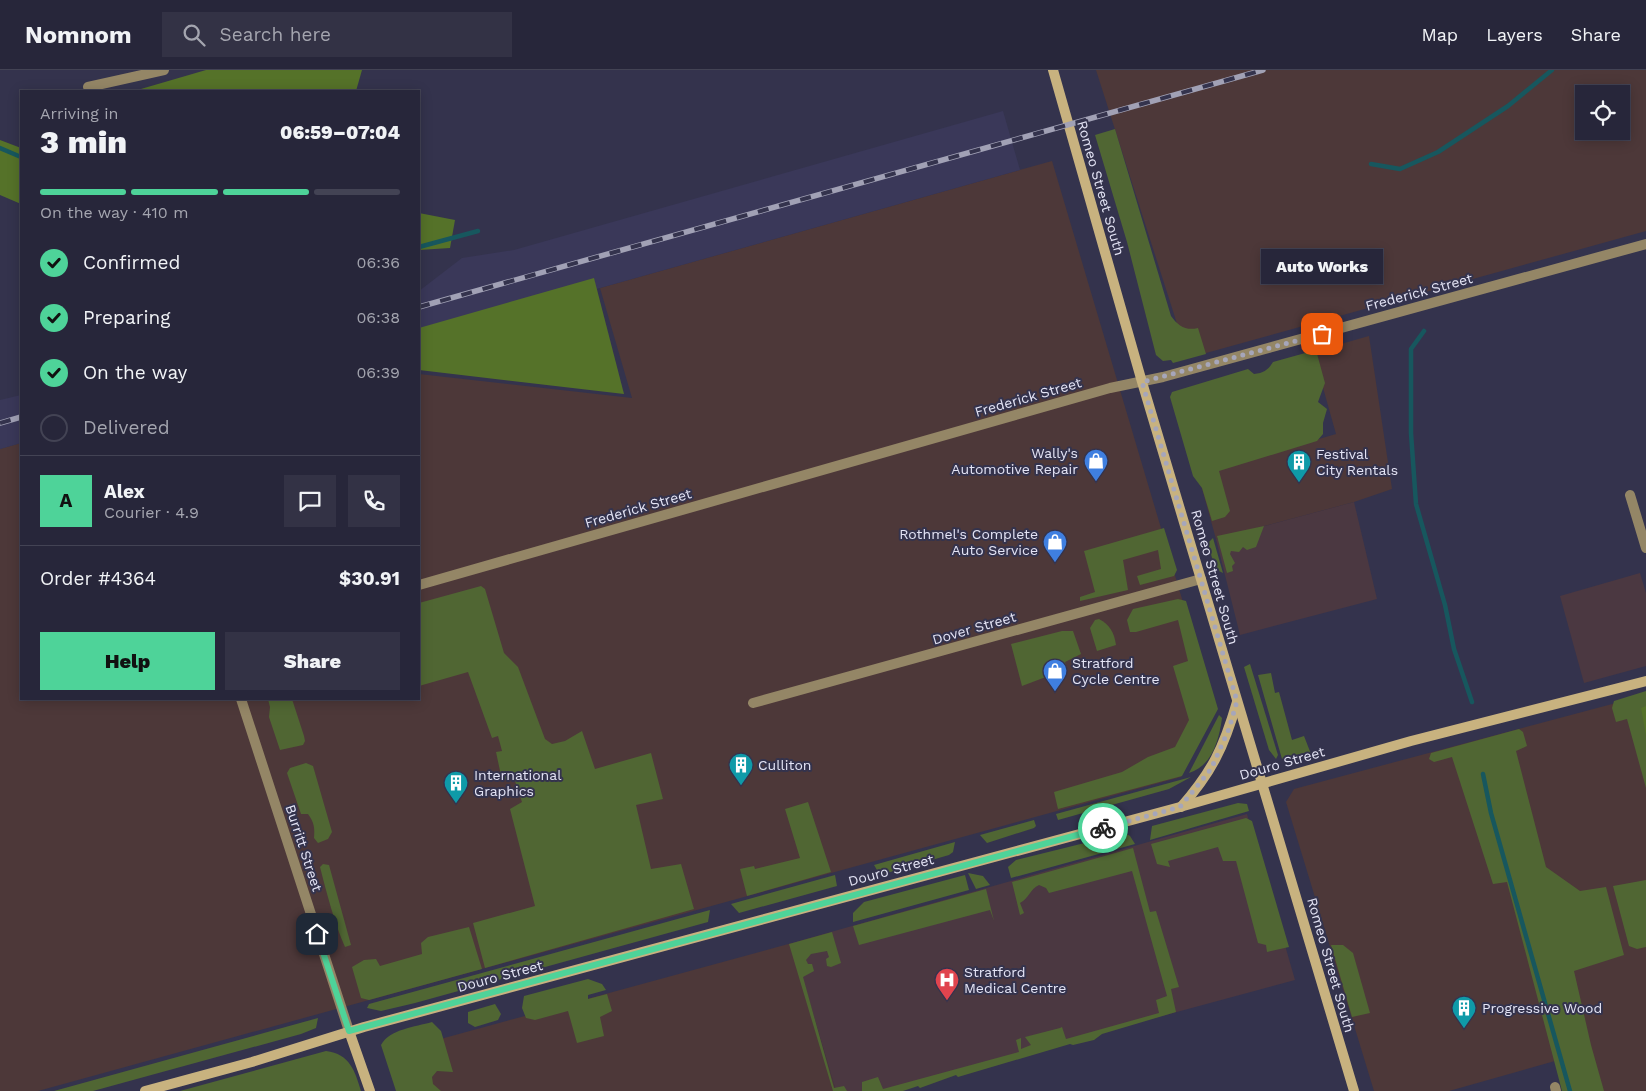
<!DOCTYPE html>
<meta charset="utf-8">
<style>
:root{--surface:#27263a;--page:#333245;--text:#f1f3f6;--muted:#a4a5af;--line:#434354;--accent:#4ed399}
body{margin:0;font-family:"Work Sans",sans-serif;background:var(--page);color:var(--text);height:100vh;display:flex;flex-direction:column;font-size:19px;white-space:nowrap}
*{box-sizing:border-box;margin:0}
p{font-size:16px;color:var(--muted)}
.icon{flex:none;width:28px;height:28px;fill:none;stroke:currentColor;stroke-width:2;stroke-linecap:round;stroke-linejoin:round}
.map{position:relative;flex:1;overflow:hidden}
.drawer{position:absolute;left:20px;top:20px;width:400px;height:610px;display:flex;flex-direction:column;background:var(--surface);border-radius:0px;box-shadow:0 2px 12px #0003,0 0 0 1px var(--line)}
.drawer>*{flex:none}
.tools{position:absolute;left:1575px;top:15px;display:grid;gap:10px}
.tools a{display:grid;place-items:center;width:55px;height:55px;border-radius:0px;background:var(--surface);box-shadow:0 2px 12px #0003,0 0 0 1px var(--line);font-size:25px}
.pin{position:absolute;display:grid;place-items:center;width:42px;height:42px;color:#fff;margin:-21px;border-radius:10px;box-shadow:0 2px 8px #0006}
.courier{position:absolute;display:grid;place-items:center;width:50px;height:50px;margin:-25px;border:4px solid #4ed399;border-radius:50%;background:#fff;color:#222;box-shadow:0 1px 6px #0007}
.bubble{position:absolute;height:35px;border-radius:0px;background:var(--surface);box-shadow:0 2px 12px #0003,0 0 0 1px var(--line);font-size:16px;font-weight:800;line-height:35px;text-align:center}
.headline em{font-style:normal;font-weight:800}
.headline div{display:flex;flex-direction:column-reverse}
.headline{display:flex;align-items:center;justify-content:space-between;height:85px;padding:0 20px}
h1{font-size:32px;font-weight:800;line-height:38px}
.bar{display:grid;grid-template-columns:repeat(4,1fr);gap:8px 5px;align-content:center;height:60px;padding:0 20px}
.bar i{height:6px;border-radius:4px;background:var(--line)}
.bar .current{background:var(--accent)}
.bar p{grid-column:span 4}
.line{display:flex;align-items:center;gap:12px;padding:0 20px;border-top:1px solid var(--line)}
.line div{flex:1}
.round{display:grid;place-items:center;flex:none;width:52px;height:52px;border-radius:0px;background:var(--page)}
ol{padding:0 20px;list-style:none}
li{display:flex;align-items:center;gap:15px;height:55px}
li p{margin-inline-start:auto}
li .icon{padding:5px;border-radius:50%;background:var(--accent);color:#111;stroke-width:4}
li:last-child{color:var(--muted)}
li i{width:28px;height:28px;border:2px solid var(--line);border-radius:50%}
.button{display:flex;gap:10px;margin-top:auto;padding:10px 20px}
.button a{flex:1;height:58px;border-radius:0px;background:var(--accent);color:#111;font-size:20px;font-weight:800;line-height:58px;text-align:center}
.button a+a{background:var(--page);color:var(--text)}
header{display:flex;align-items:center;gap:30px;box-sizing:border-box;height:70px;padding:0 25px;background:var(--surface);border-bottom:1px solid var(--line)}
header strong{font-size:24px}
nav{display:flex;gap:28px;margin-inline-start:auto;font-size:18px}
.search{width:350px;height:45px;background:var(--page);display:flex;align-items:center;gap:12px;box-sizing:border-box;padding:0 18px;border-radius:0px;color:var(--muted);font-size:19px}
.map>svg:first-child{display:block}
</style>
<header>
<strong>Nomnom</strong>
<div class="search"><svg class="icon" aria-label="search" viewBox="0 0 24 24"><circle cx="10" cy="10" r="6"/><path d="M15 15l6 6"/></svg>Search here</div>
<nav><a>Map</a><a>Layers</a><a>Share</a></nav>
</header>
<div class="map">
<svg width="1646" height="1021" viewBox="0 0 1646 1021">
<rect width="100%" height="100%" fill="#34334d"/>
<g fill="#4b3841">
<path d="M1354,432L1377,529L1240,565L1216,469Z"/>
<path d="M1640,503L1646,523V596L1584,613L1560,526Z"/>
<path d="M1247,744L1295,910L885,1021H836L792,873Z"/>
</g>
<g fill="#4d3839" fill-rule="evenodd">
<path d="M1096,0H1646V161L1188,288ZM1584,24H1621V61H1584Z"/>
<path d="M1052,91L1215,640L1181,707L38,1021H0V379L21,373V629H419V304L632,328L600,218Z"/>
<path d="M1369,266L1392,419L1354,432L1216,469L1198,404L1336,364L1313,282Z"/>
<path d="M1646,625V1021H1587L1576,985L1449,1021H1374L1286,732L1294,719Z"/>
<path d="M792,873L836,1021H405L393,982Z"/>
</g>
<g fill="#3a3859">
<path d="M1003,41L1020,100L600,218L419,266V221L462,188L514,180Z"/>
<path d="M21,325V373L0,379V330Z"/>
</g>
<g fill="#506633">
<path d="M1115,59L1171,246C1178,256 1186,261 1198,258L1206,284L1173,293L1171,290L1163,291L1156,285L1127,172L1095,65Z"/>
<path d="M1316,280L1325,313L1318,332L1327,339L1323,353V364L1317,371L1219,401L1230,441L1225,447L1212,451L1202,418L1193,406L1170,327L1172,322L1248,299L1254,304C1264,303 1268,300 1273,292Z"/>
<path d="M1264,456L1256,477L1247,480L1243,477L1239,482L1231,481L1230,484L1235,493L1232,496L1233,501L1227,503L1217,466Z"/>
<path d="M1164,458L1177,500L1174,506L1140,515L1137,506L1161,499L1158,480L1123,490L1128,520L1080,531V527L1095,522L1084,481Z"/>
<path d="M1213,468L1223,503L1215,499L1208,473Z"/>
<path d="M481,516L485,519L504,583L518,597L545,669L552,674L565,671L582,661L595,699L651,683L663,729L636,735L651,799L681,794L694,839L485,898L473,853L535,836L510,739L522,732L514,708L502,710L496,682L502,681L498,666L492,668L468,602L419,616V533Z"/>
<path d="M1178,529L1186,531L1218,639L1182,706L1058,739L1054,722L1122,702L1148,687L1175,677L1189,650L1173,596L1188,591L1178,550L1136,562H1130L1127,550L1133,539Z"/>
<path d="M1099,549C1110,555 1114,562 1116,575L1097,581L1090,558L1095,550Z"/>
<path d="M1062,561H1073L1081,584L1065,592L1067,599L1022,616L1011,574Z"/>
<path d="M1250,594L1278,685L1276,689L1269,680L1244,597Z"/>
<path d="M1271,603L1275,623L1279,622L1292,670L1304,666L1311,684L1282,689L1258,605Z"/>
<path d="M1646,621V718L1627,649L1616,652L1612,638L1614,631Z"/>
<path d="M268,629H292L304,666L305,671L303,675L280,680L269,647L270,637Z"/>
<path d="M1219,645L1222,648C1219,670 1212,696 1189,703Z"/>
<path d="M1519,659L1523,662L1527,676L1516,681L1546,797L1580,821L1606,817L1624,885L1574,901L1591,975L1604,1021H1562L1507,812L1493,814L1452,687L1434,692L1429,689L1431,683Z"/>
<path d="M306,693L313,696L332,762L328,769L318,773L314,768C315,758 314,752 308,744H301L287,703L290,698Z"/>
<path d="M1191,707L1169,719L1058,750L1056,744Z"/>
<path d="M808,732L831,802L747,826L740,799L754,796L755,799L800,788L785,739Z"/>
<path d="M1238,733L1247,734L1249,741L1150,770L1152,756Z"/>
<path d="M1246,748L1252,751L1289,877L1267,882L1266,875L1258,873L1236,791H1223L1218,777L1168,791L1170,797L1157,794L1151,774Z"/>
<path d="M1034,750L1036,756L1034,758L987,773L980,765Z"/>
<path d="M1125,763L1130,766L1135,774L1011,808L1008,797L1016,790Z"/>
<path d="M955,772L953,782L949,785L880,805L874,795Z"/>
<path d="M1133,778L1150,842L1156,841L1179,917L1171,919L1176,942L1102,964L1094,970L1073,975L1070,974L958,1007L956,1005L920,1018L918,1016L903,1021H862V1012L878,1007L883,1019L1019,982L1016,970L1021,968V979L1031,975L1025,967L1060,958L1062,957L1066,969L1159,943L1156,930L1167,926L1132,801L1049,823L1046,818L1039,815C1030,819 1029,828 1020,833L1024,843L1020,845L1012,812Z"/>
<path d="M323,794L329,795L351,875L345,877C334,852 327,824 320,797Z"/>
<path d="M968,803L983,806L990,815L976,819Z"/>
<path d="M835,805L837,816L739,843L731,834Z"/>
<path d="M965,805L969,820L853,852V843L864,832Z"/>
<path d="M1646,810V877L1637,879L1629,876L1613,816Z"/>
<path d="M986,819L994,851L990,840L859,875L853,856Z"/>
<path d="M710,840L708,852L415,933L381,941L367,938L369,934Z"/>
<path d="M469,857L482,899L369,930L361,928L352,897L364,890L376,889L380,896L422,884L421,873L428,867Z"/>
<path d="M832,862L841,893L831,897L827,896L826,889L829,887L827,881L811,884L806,890L808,894H812L814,901L803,907L834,1018L844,1016L847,1021H833L789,874Z"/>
<path d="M1331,875H1343L1353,883L1370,943L1352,947Z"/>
<path d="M588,909L602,914L606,920L588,925V929L607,924L612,941L600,947L604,966L577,973L568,941L535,950L526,948L522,938L524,926Z"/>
<path d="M495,934L501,944L498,950L475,957L468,953V942Z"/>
<path d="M318,948L316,958L301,964L93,1021H54Z"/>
<path d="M432,952L441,961L453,1002L437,1001L432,1007L433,1014L441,1021H396L381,975C390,959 415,957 432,952Z"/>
<path d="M326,981C350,984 355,1001 361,1021H180Z"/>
</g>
<g fill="#557229">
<path d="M206,0H362L356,21H134Z"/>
<path d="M0,70L21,78V134L0,125Z"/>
<path d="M419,143L455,150L450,178L419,180Z"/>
<path d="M594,208L624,324L419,300V258Z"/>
<path d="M1646,636V665L1641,638Z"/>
</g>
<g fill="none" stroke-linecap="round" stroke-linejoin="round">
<g stroke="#17575e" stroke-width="4.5">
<path d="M0,78L21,87"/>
<path d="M1371,94L1400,99L1438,82L1508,36L1552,0"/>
<path d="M419,177L478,161"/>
<path d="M1424,261L1411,279V363L1416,434L1445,535L1454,579L1472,632"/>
<path d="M1483,704L1491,743L1570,1021"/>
</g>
<g stroke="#948666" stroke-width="10">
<path d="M88,17L164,0"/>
<path d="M1630,425L1646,478"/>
<path d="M419,515L1110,318L1163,307L1646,174"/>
<path d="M241,629L349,961"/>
<path d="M753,633L1201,509"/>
<path d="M1555,1017L1556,1021"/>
</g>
<g stroke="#c8b27f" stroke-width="10">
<path d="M1053,0L1142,312L1354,1021"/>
<path d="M1181,737C1212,702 1224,677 1237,632"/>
<path d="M349,961L370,1021"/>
<path d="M145,1021L252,992L364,957L1180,737L1411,671L1646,611"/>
</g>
<defs>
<g id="rail">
<path d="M419,237L1263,0"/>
<path d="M0,353L21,347"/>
</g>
</defs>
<use href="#rail" stroke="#a1a1b5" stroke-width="5.5"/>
<use href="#rail" stroke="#34334d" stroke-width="4" stroke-dasharray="11" stroke-linecap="butt"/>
</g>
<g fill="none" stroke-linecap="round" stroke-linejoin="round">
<path stroke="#a6a6ba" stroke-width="5" stroke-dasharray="0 9" d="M1103,758L1180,737L1211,699L1229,659L1237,631L1142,312L1322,264"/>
<path stroke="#4ed399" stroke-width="6" d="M317,864L349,961L1103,758"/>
</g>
<defs>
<symbol id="shop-pin" viewBox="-11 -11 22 30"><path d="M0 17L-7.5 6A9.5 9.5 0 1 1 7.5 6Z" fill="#3f7fe0" stroke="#34334d"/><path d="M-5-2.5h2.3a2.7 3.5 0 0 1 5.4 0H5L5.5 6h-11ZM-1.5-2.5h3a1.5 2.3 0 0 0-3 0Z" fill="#fff"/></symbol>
<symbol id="building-pin" viewBox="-11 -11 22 30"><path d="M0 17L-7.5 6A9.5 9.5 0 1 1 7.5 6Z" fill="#0f9aa8" stroke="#34334d"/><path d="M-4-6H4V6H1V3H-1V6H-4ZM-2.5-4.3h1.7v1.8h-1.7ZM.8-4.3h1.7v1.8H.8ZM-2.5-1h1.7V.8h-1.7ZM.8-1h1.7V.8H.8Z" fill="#fff"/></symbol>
<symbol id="hospital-pin" viewBox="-11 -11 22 30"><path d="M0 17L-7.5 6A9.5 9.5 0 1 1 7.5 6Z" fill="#e0444e" stroke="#34334d"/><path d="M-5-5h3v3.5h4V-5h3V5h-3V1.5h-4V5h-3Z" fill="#fff"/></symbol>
</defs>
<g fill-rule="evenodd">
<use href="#shop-pin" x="1082" y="377" width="28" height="38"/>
<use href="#building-pin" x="1285" y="378" width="28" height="38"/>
<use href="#shop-pin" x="1041" y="458" width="28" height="38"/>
<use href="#shop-pin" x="1041" y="587" width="28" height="38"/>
<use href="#building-pin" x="727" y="681" width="28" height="38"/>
<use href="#building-pin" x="442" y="699" width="28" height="38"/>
<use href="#hospital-pin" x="933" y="896" width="28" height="38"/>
<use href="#building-pin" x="1450" y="924" width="28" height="38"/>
</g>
<g text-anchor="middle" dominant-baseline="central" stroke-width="4" stroke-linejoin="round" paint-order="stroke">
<g font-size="14" fill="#e4e4f5" stroke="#34334d">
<text transform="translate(1101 118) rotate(74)">Romeo Street South</text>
<text transform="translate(1419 222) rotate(-15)">Frederick Street</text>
<text transform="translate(1028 327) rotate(-16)">Frederick Street</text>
<text transform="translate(638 438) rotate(-16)">Frederick Street</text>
<text transform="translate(1215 507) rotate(74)">Romeo Street South</text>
<text transform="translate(974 558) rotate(-16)">Dover Street</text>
<text transform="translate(1282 693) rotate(-16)">Douro Street</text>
<text transform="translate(304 778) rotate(72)">Burritt Street</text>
<text transform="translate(891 800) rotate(-15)">Douro Street</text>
<text transform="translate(1331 895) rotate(74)">Romeo Street South</text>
<text transform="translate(500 906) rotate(-15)">Douro Street</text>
</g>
<g font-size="14" fill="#e4e4f5" stroke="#34334d" text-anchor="start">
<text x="1078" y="383" text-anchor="end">Wally's<tspan x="1078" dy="16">Automotive Repair</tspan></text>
<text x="1316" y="384">Festival<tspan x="1316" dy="16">City Rentals</tspan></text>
<text x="1038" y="464" text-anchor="end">Rothmel's Complete<tspan x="1038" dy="16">Auto Service</tspan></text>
<text x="1072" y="593">Stratford<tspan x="1072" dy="16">Cycle Centre</tspan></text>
<text x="758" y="695">Culliton</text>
<text x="474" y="705">International<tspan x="474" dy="16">Graphics</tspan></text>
<text x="964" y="902">Stratford<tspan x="964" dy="16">Medical Centre</tspan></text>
<text x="1482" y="938">Progressive Wood</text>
</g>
</g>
</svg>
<div class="tools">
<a><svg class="icon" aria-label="locate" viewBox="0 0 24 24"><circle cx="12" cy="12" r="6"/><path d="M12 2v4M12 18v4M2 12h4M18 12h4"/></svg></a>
</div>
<div class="pin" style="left:1322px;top:264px;background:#ea580c"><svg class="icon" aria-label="bag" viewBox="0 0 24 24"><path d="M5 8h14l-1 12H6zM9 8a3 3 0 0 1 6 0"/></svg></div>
<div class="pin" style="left:317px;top:864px;background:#1f2937"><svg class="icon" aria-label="home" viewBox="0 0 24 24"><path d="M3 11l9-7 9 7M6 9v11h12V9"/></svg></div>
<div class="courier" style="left:1103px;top:758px"><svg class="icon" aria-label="bike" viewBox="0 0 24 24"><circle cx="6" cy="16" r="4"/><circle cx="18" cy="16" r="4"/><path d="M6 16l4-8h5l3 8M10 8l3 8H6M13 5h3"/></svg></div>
<div class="bubble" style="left:1261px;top:179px;width:122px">Auto Works</div>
<section class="drawer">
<div class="headline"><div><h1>3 min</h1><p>Arriving in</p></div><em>06:59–07:04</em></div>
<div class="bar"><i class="current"></i><i class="current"></i><i class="current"></i><i></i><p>On the way · 410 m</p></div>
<ol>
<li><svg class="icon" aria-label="check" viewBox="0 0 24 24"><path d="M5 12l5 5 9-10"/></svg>Confirmed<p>06:36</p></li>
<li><svg class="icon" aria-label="check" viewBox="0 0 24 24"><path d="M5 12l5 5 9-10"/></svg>Preparing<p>06:38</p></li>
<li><svg class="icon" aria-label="check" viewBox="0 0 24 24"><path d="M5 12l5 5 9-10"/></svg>On the way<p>06:39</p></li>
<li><i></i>Delivered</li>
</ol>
<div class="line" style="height:90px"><b class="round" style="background:var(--accent);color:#111">A</b><div><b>Alex</b><p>Courier · 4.9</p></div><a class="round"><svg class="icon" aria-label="chat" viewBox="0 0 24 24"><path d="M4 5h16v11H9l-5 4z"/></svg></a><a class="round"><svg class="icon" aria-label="phone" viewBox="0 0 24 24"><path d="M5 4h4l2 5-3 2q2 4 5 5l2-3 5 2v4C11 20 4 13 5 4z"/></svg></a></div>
<div class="line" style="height:65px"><div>Order #4364</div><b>$30.91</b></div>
<div class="button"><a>Help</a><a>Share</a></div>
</section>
</div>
